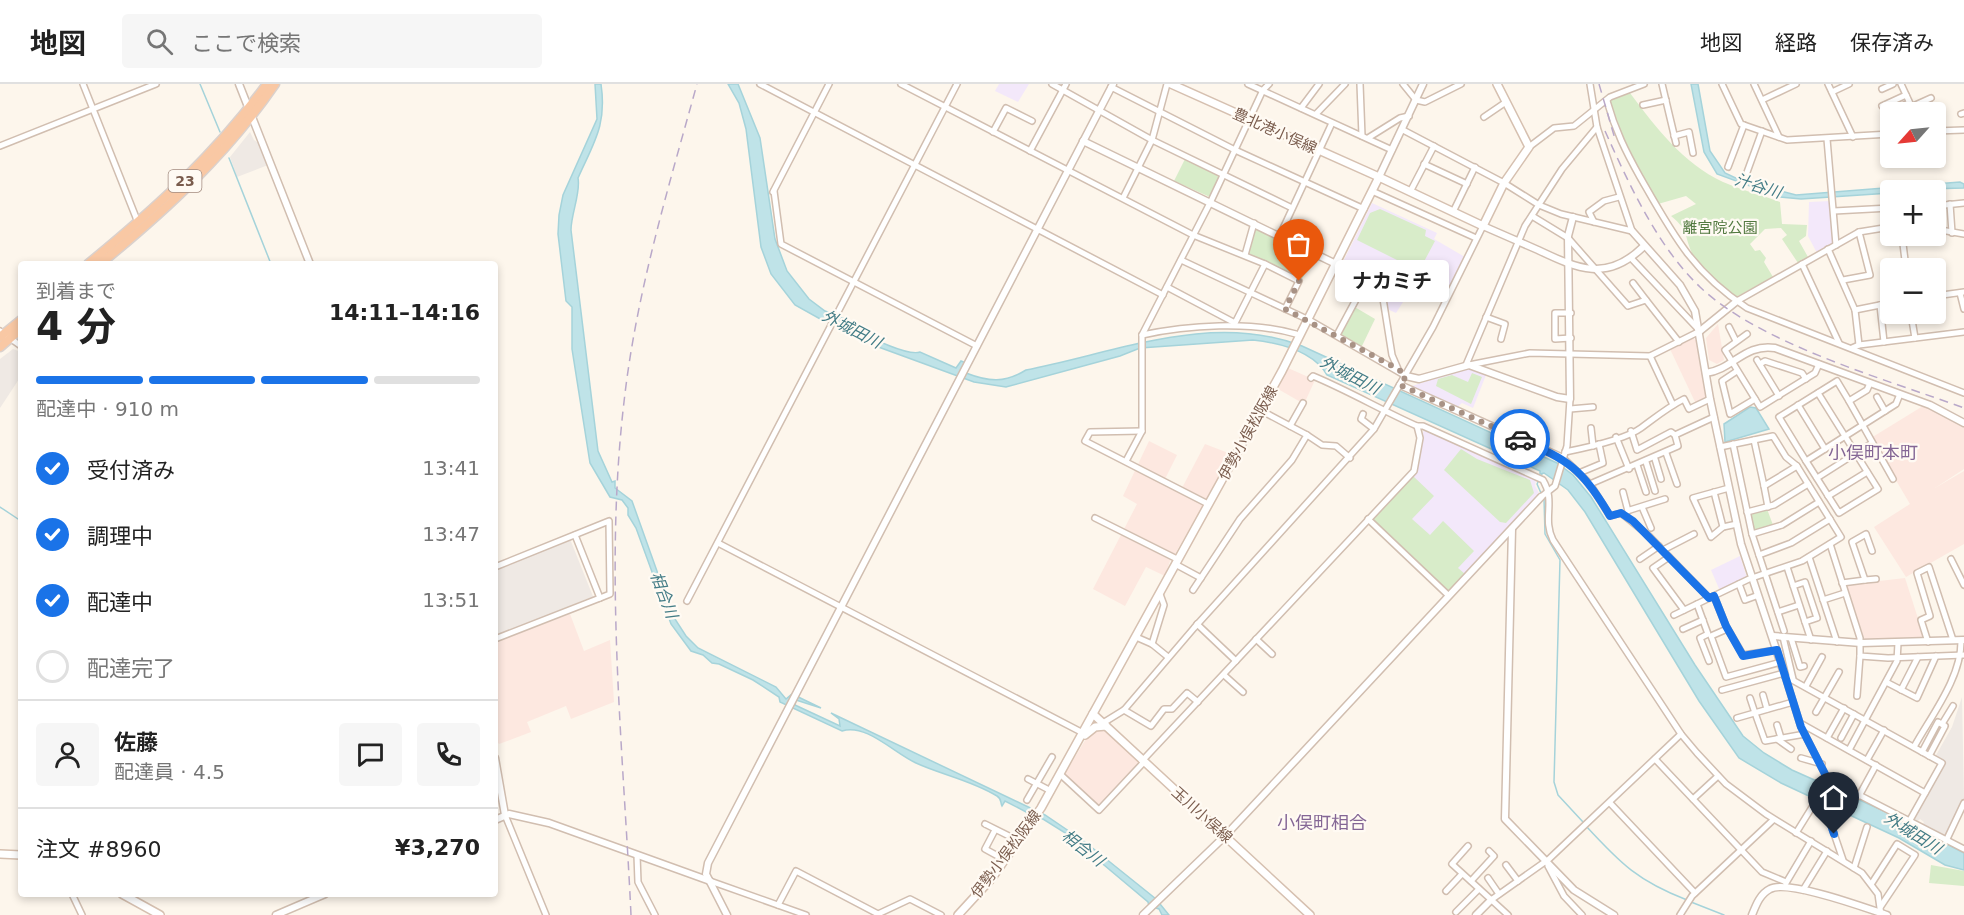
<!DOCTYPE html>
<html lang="ja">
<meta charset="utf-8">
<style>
:root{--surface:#fff;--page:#f6f6f6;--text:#222;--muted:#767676;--line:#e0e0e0;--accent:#1a73e8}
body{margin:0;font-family:"DejaVu Sans","Noto Sans JP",sans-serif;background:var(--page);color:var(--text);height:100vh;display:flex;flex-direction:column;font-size:22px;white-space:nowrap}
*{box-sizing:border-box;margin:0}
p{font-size:20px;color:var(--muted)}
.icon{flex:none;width:33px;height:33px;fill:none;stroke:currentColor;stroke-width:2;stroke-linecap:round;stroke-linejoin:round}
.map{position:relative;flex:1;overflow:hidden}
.side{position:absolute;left:18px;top:177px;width:480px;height:636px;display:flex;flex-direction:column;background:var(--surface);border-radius:6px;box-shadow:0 3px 9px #0003}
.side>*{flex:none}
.needle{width:39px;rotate:243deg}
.buttons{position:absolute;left:1880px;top:18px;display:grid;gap:12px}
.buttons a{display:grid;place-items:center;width:66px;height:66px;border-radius:6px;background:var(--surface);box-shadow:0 3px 9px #0003;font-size:30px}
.pin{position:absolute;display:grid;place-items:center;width:51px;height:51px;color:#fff;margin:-62px -26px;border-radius:50% 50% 50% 0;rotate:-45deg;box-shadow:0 0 6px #0007}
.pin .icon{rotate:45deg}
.courier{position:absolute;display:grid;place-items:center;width:60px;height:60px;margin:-30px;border:4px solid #1a73e8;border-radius:50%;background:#fff;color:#222;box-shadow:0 2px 8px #0007}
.bubble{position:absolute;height:42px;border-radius:6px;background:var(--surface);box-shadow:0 3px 9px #0003;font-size:20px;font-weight:700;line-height:42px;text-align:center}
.head em{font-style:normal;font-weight:700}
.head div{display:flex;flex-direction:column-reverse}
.head{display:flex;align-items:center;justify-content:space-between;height:102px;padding:0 18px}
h1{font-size:39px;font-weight:700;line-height:45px}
.bar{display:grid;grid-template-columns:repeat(4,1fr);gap:9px 6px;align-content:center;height:72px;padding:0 18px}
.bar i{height:8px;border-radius:4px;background:var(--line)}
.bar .on{background:var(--accent)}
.bar p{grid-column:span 4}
.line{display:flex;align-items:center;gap:15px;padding:0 18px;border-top:2px solid var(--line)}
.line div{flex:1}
.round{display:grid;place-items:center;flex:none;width:63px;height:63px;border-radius:6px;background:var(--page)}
ol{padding:0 18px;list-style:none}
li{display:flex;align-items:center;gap:18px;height:66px}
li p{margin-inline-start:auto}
li .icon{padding:6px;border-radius:50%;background:var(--accent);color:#fff;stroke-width:4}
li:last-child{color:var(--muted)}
li i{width:33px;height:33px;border:3px solid var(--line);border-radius:50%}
header{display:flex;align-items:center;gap:36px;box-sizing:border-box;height:84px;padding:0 30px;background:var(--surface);border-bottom:2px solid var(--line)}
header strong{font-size:28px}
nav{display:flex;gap:33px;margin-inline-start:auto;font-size:21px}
.search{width:420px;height:54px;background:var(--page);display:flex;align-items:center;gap:15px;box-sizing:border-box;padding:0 21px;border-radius:6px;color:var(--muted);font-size:22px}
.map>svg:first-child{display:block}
</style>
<header>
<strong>地図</strong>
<div class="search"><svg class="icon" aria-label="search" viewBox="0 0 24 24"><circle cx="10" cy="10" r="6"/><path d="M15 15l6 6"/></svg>ここで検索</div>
<nav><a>地図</a><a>経路</a><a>保存済み</a></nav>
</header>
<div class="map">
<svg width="1964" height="831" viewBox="0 0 1964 831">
<rect width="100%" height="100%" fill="#fdf6ec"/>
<g fill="#fde8e0">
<path d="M1718,240L1724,276L1717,280L1709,276L1706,254Z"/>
<path d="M1692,254L1696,256L1706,315L1696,320L1670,265Z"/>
<path d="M1288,284L1315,296L1304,320L1278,305Z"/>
<path d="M1923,322L1947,331L1964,343V385L1935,404L1964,387V460L1906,493L1874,443L1910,420L1871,354Z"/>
<path d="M1149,357L1177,371L1163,399L1203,421L1175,470L1172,471L1165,492L1146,483L1125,522L1093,505L1137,420L1123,412Z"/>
<path d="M1205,360L1231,370L1205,417L1182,404Z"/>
<path d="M1905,494L1924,553L1922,556H1865L1845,501Z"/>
<path d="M570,530L584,567L610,556L614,618L571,635L566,622L527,638L531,648L499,660L495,655V558Z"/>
<path d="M1100,646L1108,647L1141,677L1099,723L1064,691L1089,650Z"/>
</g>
<g fill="#efe9e4">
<path d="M250,48L254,56L260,60L268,81L237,93L230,73Z"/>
<path d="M13,265L21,268V292L0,324V275Z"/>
<path d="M570,455L594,515L590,516L589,514L495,553V486Z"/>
<path d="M1962,613L1964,715L1944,753L1923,740L1924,738L1920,735L1918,737L1913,734L1944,679L1935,673L1952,643Z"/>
</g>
<g fill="#f3e8fa">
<path d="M999,0H1029L1018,18L995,7Z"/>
<path d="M1831,117L1834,160L1817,169L1808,152L1809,118Z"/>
<path d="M1372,119L1437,149L1434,155L1465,173L1444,218L1424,207L1421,212L1410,207L1396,229L1385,224L1382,199L1342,180Z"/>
<path d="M1467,284L1486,291L1473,324L1462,319L1456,324L1409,303Z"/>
<path d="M1424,344L1536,395L1535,402L1539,409L1449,507L1371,436L1416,388Z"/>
<path d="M1740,472L1747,494L1720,507L1711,486Z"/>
</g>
<g fill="#d8ecc9">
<path d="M1630,9C1656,44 1683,79 1723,98C1741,106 1762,111 1780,118L1782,140L1807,141L1806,152L1799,157L1808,173L1798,179L1782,155L1787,151L1781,144L1765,145L1750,160L1755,167L1760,166L1766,174L1764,178L1773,193L1736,213C1720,206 1699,184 1692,169C1683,149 1690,148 1671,132L1696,120L1686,112L1658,120L1626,66L1610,19L1611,16Z"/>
<path d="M1185,75L1219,91L1210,113L1174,97Z"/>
<path d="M1380,125L1426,146L1425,152L1435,157L1419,187L1357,156L1370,129Z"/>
<path d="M1256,142L1315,170L1302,195L1247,169Z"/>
<path d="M1353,222L1375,235L1361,264L1337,251Z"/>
<path d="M1472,289L1482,293L1471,320L1436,302L1438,295L1452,291L1468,298Z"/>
<path d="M1461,365L1477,375L1530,396L1534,409L1506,439L1500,438L1444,386Z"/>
<path d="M1413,392L1434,412L1412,435L1430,451L1443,437L1474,467L1458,484L1465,490L1449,507L1371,436Z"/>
<path d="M1767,425L1773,441L1755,447L1750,431Z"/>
<path d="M1931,781L1964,787V802L1929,799Z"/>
</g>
<g fill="#bfe3e8" stroke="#a5d3da" stroke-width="1.5">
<path d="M595,0H601C607,41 594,58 578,94C581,108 571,130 571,146L598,367L612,398L615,397V404L632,417L673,532L686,552L698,564L776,603L786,615L792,610L821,624L796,616L795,621L840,642L839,635L831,629L1045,731L1085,758L1156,815L1169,831H1162L1159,825L1149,822L1148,818L1067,750L1043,735H1032L1030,730L1005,717L1002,722C1000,718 1002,715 997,712C971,696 942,691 916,679C894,669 866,639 842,647L780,618L779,613L753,596L719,580L712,579L703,571L691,567L671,540L636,444L628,431V424L622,416L610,413L590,379L572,265V223L566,217L558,150L559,131L563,111L597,35Z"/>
<path d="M728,0H738L760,54L775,155L787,187L809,215L825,227L865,243L859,246C869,254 908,272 920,268L956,284L961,277L966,279V289C989,298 1005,299 1026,286C1115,269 1211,227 1302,262L1557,379L1573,391L1591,413L1695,581L1743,652L1764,669L1792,686L1884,727L1964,769V786L1945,781L1899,754L1781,699L1739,674L1699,617L1585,428L1568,406L1544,389L1540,390V387L1327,291C1313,267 1279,259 1253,256L1140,264L1120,272L1006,303L974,298L873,261L845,242L822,236L795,221L771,190L761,163L746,45L739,19Z"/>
<path d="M1691,0H1698L1710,67L1725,89L1742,97L1796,111L1960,98L1964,100V104L1890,106V109L1801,115L1780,113L1717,90L1704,68Z"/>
<path d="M1750,323L1756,324L1769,345L1725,358L1724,340Z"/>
</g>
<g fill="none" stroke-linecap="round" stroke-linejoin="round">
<g stroke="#a5d3da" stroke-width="1.5">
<path d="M200,0L220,48"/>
<path d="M229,74L271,180"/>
<path d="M1541,409L1537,400L1542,390"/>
<path d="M1544,414L1545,450L1560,476L1554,698L1558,711L1583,738"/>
<path d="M0,423L21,437"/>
<path d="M1586,742C1621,780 1638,797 1687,816"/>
<path d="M1691,818L1724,831"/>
</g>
<defs>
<g id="minor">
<path d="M83,0L137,136"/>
<path d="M760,0L1163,211"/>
<path d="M901,0L1193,151L1265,180L1235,239L1167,203"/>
<path d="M1052,0L1152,56L1292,124"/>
<path d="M1248,0L1392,66"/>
<path d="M1360,0L1362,52"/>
<path d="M1403,0L1416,16L1425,18L1461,0"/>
<path d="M1662,0L1676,59"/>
<path d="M1722,0L1741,40L1787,56L1890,50"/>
<path d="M1754,0L1779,53"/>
<path d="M1828,0L1853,53"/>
<path d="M1901,0L1914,28"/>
<path d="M1111,3L1235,66L1364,125"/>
<path d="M1882,5L1893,0"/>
<path d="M1832,8L1849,0"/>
<path d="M1762,16L1796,0"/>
<path d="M1607,17C1615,46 1626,68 1640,93C1672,149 1692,188 1747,224L1964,309"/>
<path d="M1643,21L1666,16"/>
<path d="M1882,22L1906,11"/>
<path d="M1911,23L1931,14"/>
<path d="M1301,24L1319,0"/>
<path d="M1889,28L1909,19"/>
<path d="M1316,30L1345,0"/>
<path d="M1961,30L1964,29"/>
<path d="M1484,33L1506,18"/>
<path d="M1403,46L1504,99L1539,121L1561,130L1632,147L1597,43L1590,0"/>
<path d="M1935,47L1964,46"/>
<path d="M993,48L1006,24L1032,37"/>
<path d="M1674,52L1689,48L1693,69"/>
<path d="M1368,54L1400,34L1409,32"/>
<path d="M1827,55L1836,161"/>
<path d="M0,62L156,0"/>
<path d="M1529,63L1554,44L1574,42L1610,13L1644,0"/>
<path d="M1030,67L1066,0"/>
<path d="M1424,80L1467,100"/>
<path d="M1728,83L1744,41"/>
<path d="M1746,91L1762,47"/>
<path d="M774,107L781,160L977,262"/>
<path d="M1372,107L1476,154"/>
<path d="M773,108L829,0"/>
<path d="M1410,108L1434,62"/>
<path d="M1123,114L1152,56L1167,0"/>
<path d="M1950,120L1952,149"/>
<path d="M1935,122L1964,119"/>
<path d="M1834,127L1890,124"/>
<path d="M1453,128L1475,83"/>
<path d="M1532,132L1568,154L1628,222L1646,216L1679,258"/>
<path d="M1594,138L1589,128L1604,117L1619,113"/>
<path d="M1935,145L1964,150"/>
<path d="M1280,151L1332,39"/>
<path d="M1902,152L1906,184"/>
<path d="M1828,165L1855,226L1859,261"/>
<path d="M1245,171L1254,139"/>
<path d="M1181,176L1309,236L1406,292"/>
<path d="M1265,180L1299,197L1285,225"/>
<path d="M1336,180L1381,202L1392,271L1398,285"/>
<path d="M1802,180L1839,259"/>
<path d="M1843,196L1870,191L1859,148"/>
<path d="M1633,199L1646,216"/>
<path d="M1960,209L1964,225"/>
<path d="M1935,212L1964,208"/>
<path d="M1737,217L1859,148L1890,143"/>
<path d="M1880,221L1884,258"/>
<path d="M1855,226L1890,219"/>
<path d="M1571,229H1555V255L1571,254"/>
<path d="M1911,230L1915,254"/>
<path d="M1486,233L1505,240L1501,255"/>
<path d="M1729,243L1736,257"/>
<path d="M0,247L21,262"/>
<path d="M1747,250L1725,266L1760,323L1815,289L1819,280"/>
<path d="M1142,251C1188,241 1250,237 1296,250"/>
<path d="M1337,251L1367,195"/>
<path d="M1852,264L1859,261L1964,248"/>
<path d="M1650,272L1673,321"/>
<path d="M1757,276L1779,312"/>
<path d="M1760,280L1765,277L1802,289L1806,295"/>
<path d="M1466,281L1525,142L1562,85L1597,43"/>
<path d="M1469,281L1530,269L1650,272L1700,247L1631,174"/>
<path d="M1737,287L1722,297L1730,330L1755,315"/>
<path d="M1870,299L1867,306L1849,317L1893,395"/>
<path d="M1877,313L1885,327"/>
<path d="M1849,317L1837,297L1779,333L1806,377L1896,320L1900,310"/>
<path d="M1798,321L1825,365"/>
<path d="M1570,325L1593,323"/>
<path d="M1363,330L1361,335L1374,345"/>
<path d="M1290,342L1303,319"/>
<path d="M1417,342H1423L1543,396C1556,418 1542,434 1553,456L1681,650L1697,669L1726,700L1766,730L1862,789L1878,810L1881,831"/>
<path d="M1591,344L1593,362"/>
<path d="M1142,347L1090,348L1085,357L1208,420"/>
<path d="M1631,347L1637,366L1671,348L1675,351"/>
<path d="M1307,351L1322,361L1336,362L1350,374"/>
<path d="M1616,353L1629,385"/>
<path d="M1754,356L1764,402L1797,382"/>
<path d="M1733,360L1752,450L1784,547"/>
<path d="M1565,368C1585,364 1626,355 1641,344C1656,333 1668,323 1684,315L1689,325L1710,315"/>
<path d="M1666,369L1677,400"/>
<path d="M1563,374L1590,400L1610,432L1621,429L1648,451L1709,514"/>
<path d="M1655,375L1661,395"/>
<path d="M1126,377L1142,347V251L1211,117L1263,6L1269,0"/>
<path d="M1806,377L1839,429L1878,405L1818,309"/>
<path d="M1646,378L1655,407"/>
<path d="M1637,381L1646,408"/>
<path d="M1579,389L1603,379L1599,360"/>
<path d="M1817,394L1872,359"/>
<path d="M1590,400L1678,362L1675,351L1714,333"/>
<path d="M1764,402L1768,423"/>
<path d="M1729,404L1693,414L1711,453L1723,443L1737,440"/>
<path d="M1623,408L1628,427"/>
<path d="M1714,408L1723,443"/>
<path d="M1828,412L1867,388"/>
<path d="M1541,413L1555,402L1567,362L1570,315"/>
<path d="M1642,423L1651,444"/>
<path d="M1630,426L1665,415"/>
<path d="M1747,428L1774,421L1808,400"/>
<path d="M1095,434L1177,475"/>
<path d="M1368,435L1448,511"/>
<path d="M1752,450L1782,441L1819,418"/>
<path d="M718,459L1083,649"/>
<path d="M1830,460L1860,554V572L1888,574L1964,571"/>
<path d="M1663,466L1694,450"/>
<path d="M1759,471L1791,459L1830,435"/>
<path d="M1669,473L1653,484L1684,526"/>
<path d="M1809,473L1837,558"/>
<path d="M1640,475L1659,462"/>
<path d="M1951,475L1964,501"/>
<path d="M1175,480L1201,494"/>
<path d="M495,483L609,437L610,510L600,514"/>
<path d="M1787,483L1805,538L1817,534L1805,498L1793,502"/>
<path d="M1865,496L1876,495"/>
<path d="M1842,499L1865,496L1852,458L1866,450L1872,467"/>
<path d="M1739,500L1745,516L1756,512"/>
<path d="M1193,506L1240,435L1292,376L1307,351L1260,326"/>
<path d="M1714,512L1726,542L1743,571L1777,566"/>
<path d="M1823,516L1845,509"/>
<path d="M687,517L957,0"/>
<path d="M1697,520L1708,550L1700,554L1709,577"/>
<path d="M1778,528L1799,521"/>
<path d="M1674,531L1749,495L1802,477L1841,453L1797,382L1786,373L1773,352L1720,363"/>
<path d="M1805,538L1811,556"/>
<path d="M1197,540L1236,577"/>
<path d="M1683,545L1703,536"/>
<path d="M1727,545L1711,552L1726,593L1781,578"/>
<path d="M1136,553L1152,560L1168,573"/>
<path d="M1783,553L1793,595"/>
<path d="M1791,554L1800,583L1804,582"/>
<path d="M495,555L600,514L575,451"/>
<path d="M1256,555L1272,570"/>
<path d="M1928,558L1921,536L1930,532L1917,489L1929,483L1953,556"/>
<path d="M1152,560L1164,521L1160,510"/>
<path d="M1224,591L1243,608"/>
<path d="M1785,592L1942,679L1910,736"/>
<path d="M1785,592L1801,643L1825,690L1827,729L1843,776"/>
<path d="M1886,598L1917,614L1936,572"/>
<path d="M1806,602L1822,573"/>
<path d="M1722,606L1784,589"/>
<path d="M1901,606L1918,573"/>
<path d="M1763,611L1767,625"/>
<path d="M1857,612L1860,572"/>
<path d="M1750,614L1755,629"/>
<path d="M1124,626L1151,642L1164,625H1172L1187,609L1198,618"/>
<path d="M1816,628L1839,588"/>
<path d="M1755,629L1765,657L1805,650"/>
<path d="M1737,634L1793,618"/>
<path d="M1103,639L1124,626L1194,544L1374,345L1433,243L1483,142"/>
<path d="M1800,639L1925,709"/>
<path d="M1942,640L1953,622"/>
<path d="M1777,641L1781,654"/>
<path d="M1827,654L1844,624"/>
<path d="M1841,654L1854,630"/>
<path d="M1777,655L1791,665"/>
<path d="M1914,663C1931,632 1962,593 1961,556"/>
<path d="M1849,666L1897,577L1898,559"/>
<path d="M1922,668L1938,638L1945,642L1929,672"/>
<path d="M1801,674L1822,680"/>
<path d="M1655,675L1762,788L1786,798"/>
<path d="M1867,676L1884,646"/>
<path d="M1142,677L1414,387L1420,354L1417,342C1381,326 1349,307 1313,292L1311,294"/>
<path d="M1060,690L1099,726L1144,678"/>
<path d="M1826,694L1964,765"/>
<path d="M1028,695L1051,707"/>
<path d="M1859,712L1876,681"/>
<path d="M1693,715L1718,692"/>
<path d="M1027,716L1052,673"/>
<path d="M1610,719L1695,809"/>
<path d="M505,731L546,831"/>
<path d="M985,740L1019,757"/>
<path d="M995,746L985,765L1005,776"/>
<path d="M1796,749L1814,720L1827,727"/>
<path d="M1946,757L1964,719"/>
<path d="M1468,762L1452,780L1508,831"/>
<path d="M637,771L638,798L655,831"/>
<path d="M1506,781L1518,797"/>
<path d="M1548,782L1564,812L1582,831"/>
<path d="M1854,784L1867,743"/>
<path d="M1488,794L1499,810"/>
<path d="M710,797L806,831"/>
<path d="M1471,797L1494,772L1489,767"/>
<path d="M1786,799L1811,757"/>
<path d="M1872,799L1897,760L1915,771L1881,822"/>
<path d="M1803,806L1827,767"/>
<path d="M1446,807L1462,790"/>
<path d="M72,810L82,831"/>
<path d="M1491,816L1549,775L1681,650"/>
<path d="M778,821L796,787L878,830L910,815L941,831"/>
<path d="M1456,828L1479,805"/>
<path d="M1680,831L1692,812L1773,736"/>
</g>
<g id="tertiary">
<path d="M239,0L310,180"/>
<path d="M1083,57L1336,180"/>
<path d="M1379,93L1423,0"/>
<path d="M1483,142C1501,150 1520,158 1538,166C1578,185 1607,198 1643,163"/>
<path d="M1632,147L1680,201L1695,227L1710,315L1741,460L1785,592"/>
<path d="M1700,247L1737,217"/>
<path d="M1706,289C1732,286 1745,259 1775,264L1930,321L1964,339"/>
<path d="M1406,292L1419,295L1469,281L1557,313L1570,315L1568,152L1573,133"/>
<path d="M1400,301L1563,374"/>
<path d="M1512,445L1505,735L1574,806L1614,831"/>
<path d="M1773,552L1861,559L1964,556"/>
<path d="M495,674L505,731"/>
<path d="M495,736L509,730L549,739L710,797"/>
<path d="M276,831L325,810"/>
<path d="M727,831L706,790L708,779L1113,0"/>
<path d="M1143,831L1225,752L1541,413"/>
<path d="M1476,831L1491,816"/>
<path d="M1752,831C1756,821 1760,810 1770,805C1787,795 1866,824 1887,831"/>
</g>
<g id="secondary">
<path d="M1171,0L1379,93"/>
<path d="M1093,630L1310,831"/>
<path d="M1085,651L1095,643L1106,642"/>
<path d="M0,770L21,771"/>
<path d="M122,810L160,831"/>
<path d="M958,831L992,794L1041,724L1282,287L1379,93L1483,142L1504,99L1529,63L1497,0"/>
</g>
<g id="trunk">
<path d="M88,180C155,125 216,70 267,0"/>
<path d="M100,180C166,126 227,70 275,0"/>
<path d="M0,253L21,236"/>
<path d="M0,263L21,245"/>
</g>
</defs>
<use href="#minor" stroke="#d1beb0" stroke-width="8"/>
<use href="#tertiary" stroke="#d1beb0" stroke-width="9"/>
<use href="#secondary" stroke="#d6c0b0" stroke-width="10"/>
<use href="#trunk" stroke="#dad1cd" stroke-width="11"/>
<use href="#minor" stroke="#fff" stroke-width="5"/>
<use href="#tertiary" stroke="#fff" stroke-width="6"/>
<use href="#secondary" stroke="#fff" stroke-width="7"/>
<use href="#trunk" stroke="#f9c8a4" stroke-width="8"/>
<g stroke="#b9a8c9" stroke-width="1.5" stroke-dasharray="9 6" stroke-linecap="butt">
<path d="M1599,0L1615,55"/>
<path d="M1605,47C1629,100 1657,162 1700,203C1760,260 1885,295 1964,324"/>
<path d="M631,831C623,661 604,488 624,318C636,210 668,105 697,0"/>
</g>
</g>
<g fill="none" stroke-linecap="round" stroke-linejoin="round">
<path stroke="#a89285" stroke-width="6" stroke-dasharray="0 10.8" d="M1299,197L1285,225L1398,285L1406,292L1400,301L1520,355"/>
<path stroke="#1a73e8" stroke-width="8" d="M1520,355C1569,377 1582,384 1610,432L1621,429L1633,437L1709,514L1714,512L1726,542L1743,572L1777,566L1801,643L1825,690L1827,729L1834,750"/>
</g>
<g text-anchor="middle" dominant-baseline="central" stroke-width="4.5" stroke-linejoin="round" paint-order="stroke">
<rect fill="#fffaf3" stroke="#a28b7f" stroke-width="1.5" x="168.5" y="86" width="33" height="22" rx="4.5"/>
<g font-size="14" font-weight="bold" fill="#7a5c4d">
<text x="185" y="97">23</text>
</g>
<g font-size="15" fill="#7a5c4d" stroke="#fffaf3">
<text transform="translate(1275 47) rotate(24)">豊北港小俣線</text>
<text transform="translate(1248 349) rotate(-61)">伊勢小俣松阪線</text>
<text transform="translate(1202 731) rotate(42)">玉川小俣線</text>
<text transform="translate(1006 770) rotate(-53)">伊勢小俣松阪線</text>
</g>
<g font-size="15" fill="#537a41" stroke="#fffaf3">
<text x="1720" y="144">離宮院公園</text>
</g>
<g font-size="16" font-style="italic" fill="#437c86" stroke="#fffaf3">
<text transform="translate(1758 102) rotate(17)">汁谷川</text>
<text transform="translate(852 245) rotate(27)">外城田川</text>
<text transform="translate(1350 291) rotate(27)">外城田川</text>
<text transform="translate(664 511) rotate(69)">相合川</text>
<text transform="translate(1913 749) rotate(32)">外城田川</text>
<text transform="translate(1083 764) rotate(38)">相合川</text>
</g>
<g font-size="18" fill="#846695" stroke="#fffaf3">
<text x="1873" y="368">小俣町本町</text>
<text x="1322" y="738">小俣町相合</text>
</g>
</g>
</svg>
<div class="buttons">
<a><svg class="needle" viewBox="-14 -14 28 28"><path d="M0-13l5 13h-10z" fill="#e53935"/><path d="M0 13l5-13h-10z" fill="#767676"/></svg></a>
<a>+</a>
<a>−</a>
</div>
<div class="pin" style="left:1299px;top:197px;background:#ea580c"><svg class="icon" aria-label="bag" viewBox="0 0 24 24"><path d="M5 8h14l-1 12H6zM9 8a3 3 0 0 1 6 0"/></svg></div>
<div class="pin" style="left:1834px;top:750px;background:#1f2937"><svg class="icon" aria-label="home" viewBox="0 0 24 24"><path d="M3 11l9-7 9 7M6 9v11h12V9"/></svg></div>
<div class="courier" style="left:1520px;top:355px"><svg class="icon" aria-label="car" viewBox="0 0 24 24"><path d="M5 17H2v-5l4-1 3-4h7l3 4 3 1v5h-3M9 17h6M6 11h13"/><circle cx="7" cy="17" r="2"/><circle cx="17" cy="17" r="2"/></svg></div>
<div class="bubble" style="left:1335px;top:176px;width:114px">ナカミチ</div>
<section class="side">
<div class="head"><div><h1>4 分</h1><p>到着まで</p></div><em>14:11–14:16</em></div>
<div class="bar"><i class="on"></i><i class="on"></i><i class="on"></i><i></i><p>配達中 · 910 m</p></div>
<ol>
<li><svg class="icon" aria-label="check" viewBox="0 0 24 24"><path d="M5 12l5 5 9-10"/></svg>受付済み<p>13:41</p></li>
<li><svg class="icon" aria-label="check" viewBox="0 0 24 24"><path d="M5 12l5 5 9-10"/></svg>調理中<p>13:47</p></li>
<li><svg class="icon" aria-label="check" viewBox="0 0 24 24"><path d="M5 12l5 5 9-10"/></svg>配達中<p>13:51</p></li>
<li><i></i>配達完了</li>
</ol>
<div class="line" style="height:108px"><a class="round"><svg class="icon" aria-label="person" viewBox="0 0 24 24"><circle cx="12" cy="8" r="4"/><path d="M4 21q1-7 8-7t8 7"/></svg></a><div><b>佐藤</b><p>配達員 · 4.5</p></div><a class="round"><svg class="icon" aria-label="chat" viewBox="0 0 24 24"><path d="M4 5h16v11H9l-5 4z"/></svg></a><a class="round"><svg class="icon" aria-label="phone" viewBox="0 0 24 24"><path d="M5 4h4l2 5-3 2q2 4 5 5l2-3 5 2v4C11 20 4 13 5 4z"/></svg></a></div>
<div class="line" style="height:78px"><div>注文 #8960</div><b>¥3,270</b></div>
</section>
</div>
